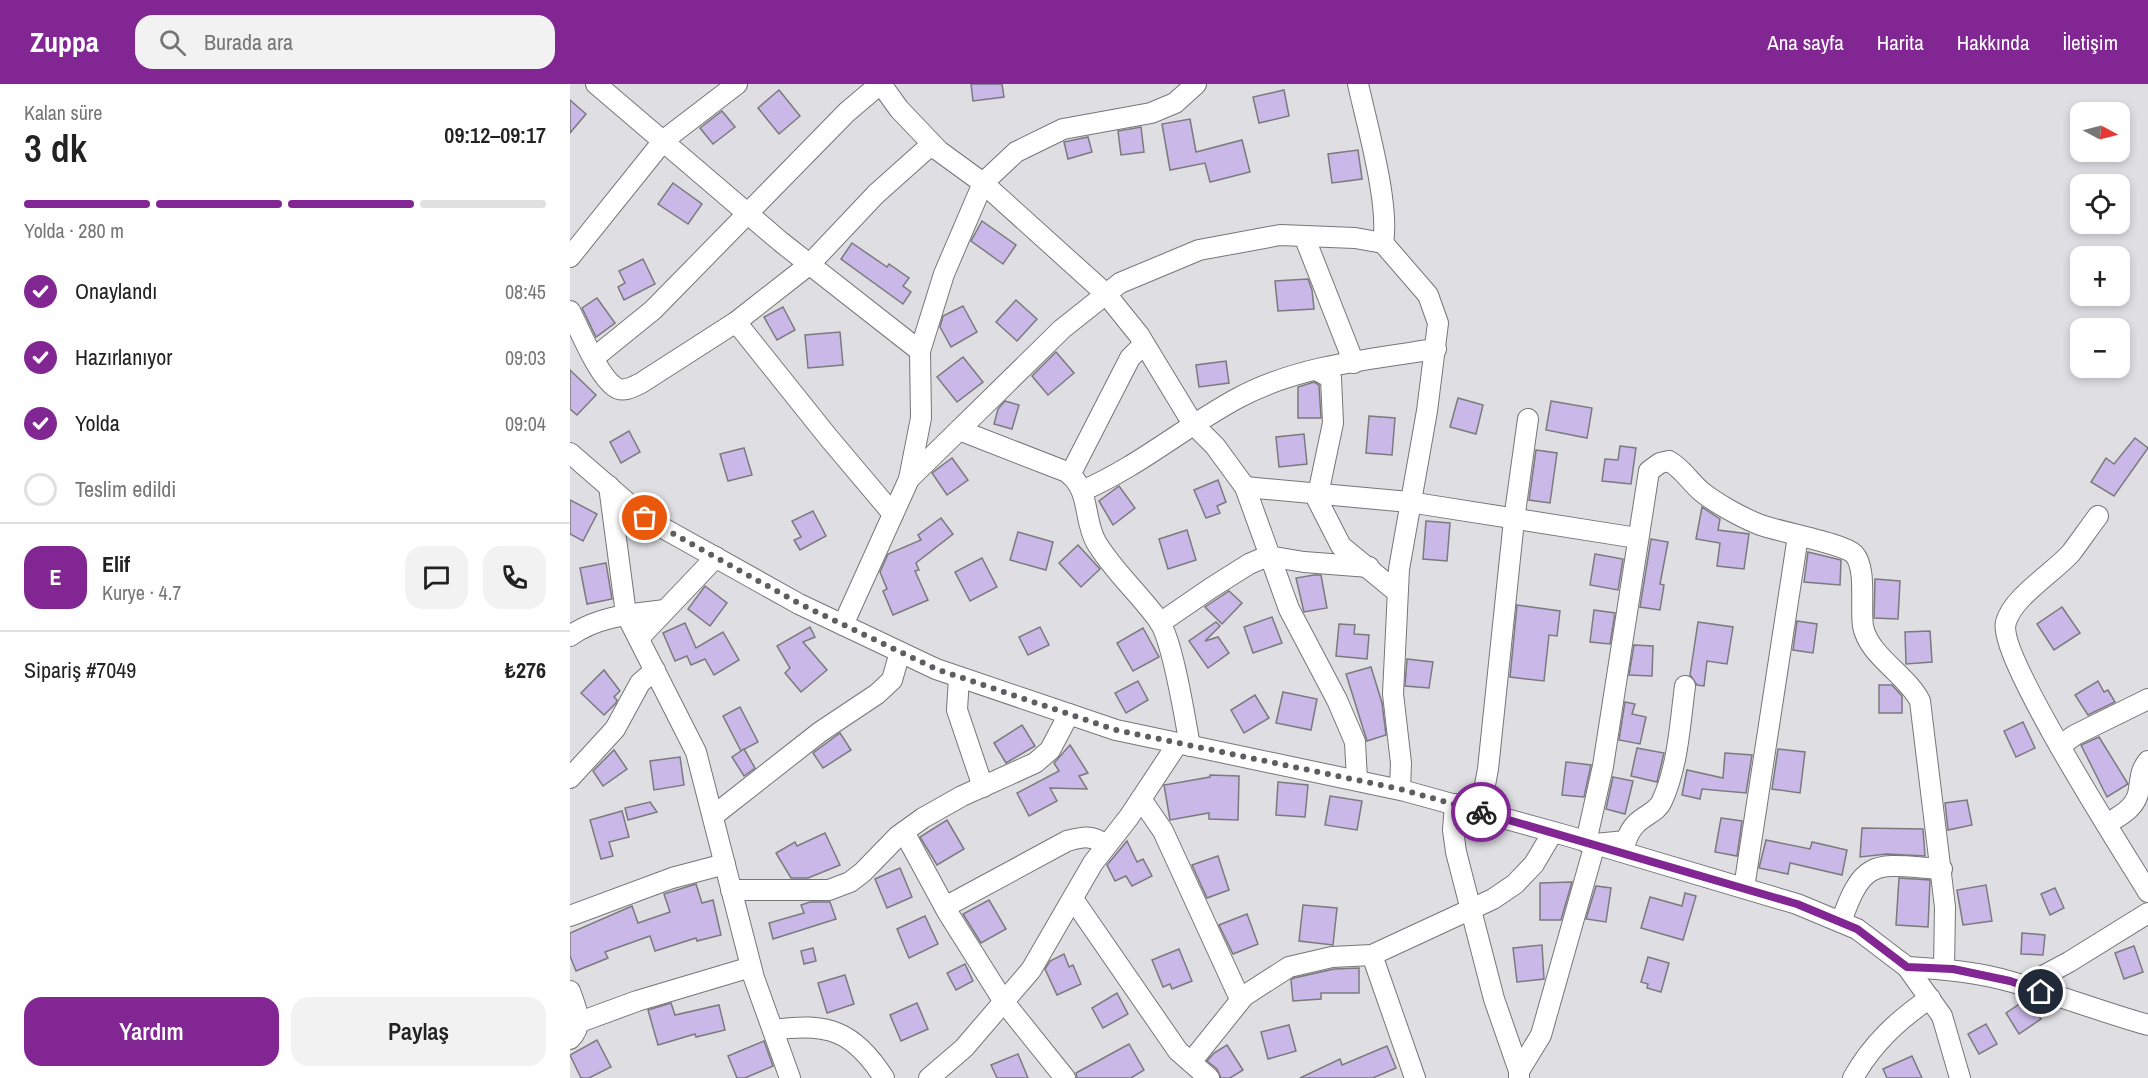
<!DOCTYPE html>
<html lang="tr">
<meta charset="utf-8">
<style>
:root{--surface:#fff;--page:#f2f2f2;--text:#222;--muted:#767676;--line:#e0e0e0;--accent:#812693}
body{margin:0;font-family:"Archivo Narrow",sans-serif;background:var(--page);color:var(--text);height:100vh;display:flex;flex-direction:column;font-size:22px;white-space:nowrap}
*{box-sizing:border-box;margin:0}
p{font-size:20px;color:var(--muted)}
.icon{flex:none;width:33px;height:33px;fill:none;stroke:currentColor;stroke-width:2;stroke-linecap:round;stroke-linejoin:round}
.map{position:relative;flex:1;overflow:hidden}
.drawer{display:flex;flex-direction:column;background:var(--surface);width:570px}
.drawer>*{flex:none}
.needle{width:39px;rotate:97deg}
.fabs{position:absolute;left:1500px;top:18px;display:grid;gap:12px}
.fabs a{display:grid;place-items:center;width:60px;height:60px;border-radius:12px;background:var(--surface);box-shadow:0 3px 9px #0003;font-size:30px}
.pin{position:absolute;display:grid;place-items:center;width:51px;height:51px;color:#fff;margin:-26px;border:3px solid #fff;border-radius:50%;box-shadow:0 2px 6px #0007}
.courier{position:absolute;display:grid;place-items:center;width:60px;height:60px;margin:-30px;border:4px solid #812693;border-radius:50%;background:#fff;color:#222;box-shadow:0 2px 8px #0007}
.summary em{font-style:normal;font-weight:600}
.summary div{display:flex;flex-direction:column-reverse}
.summary{display:flex;align-items:center;justify-content:space-between;height:102px;padding:0 24px}
h1{font-size:39px;font-weight:600;line-height:45px}
.bar{display:grid;grid-template-columns:repeat(4,1fr);gap:9px 6px;align-content:center;height:72px;padding:0 24px}
.bar i{height:8px;border-radius:4px;background:var(--line)}
.bar .selected{background:var(--accent)}
.bar p{grid-column:span 4}
.line{display:flex;align-items:center;gap:15px;padding:0 24px;border-top:2px solid var(--line)}
.line div{flex:1}
.round{display:grid;place-items:center;flex:none;width:63px;height:63px;border-radius:18px;background:var(--page)}
ol{padding:0 24px;list-style:none}
li{display:flex;align-items:center;gap:18px;height:66px}
li p{margin-inline-start:auto}
li .icon{padding:6px;border-radius:50%;background:var(--accent);color:#fff;stroke-width:4}
li:last-child{color:var(--muted)}
li i{width:33px;height:33px;border:3px solid var(--line);border-radius:50%}
.button{display:flex;gap:12px;margin-top:auto;padding:12px 24px}
.button a{flex:1;height:69px;border-radius:18px;background:var(--accent);color:#fff;font-size:24px;font-weight:600;line-height:69px;text-align:center}
.button a+a{background:var(--page);color:var(--text)}
header{display:flex;align-items:center;gap:36px;box-sizing:border-box;height:84px;padding:0 30px;background:var(--accent);color:#fff}
header strong{font-size:28px}
nav{display:flex;gap:33px;margin-inline-start:auto;font-size:21px}
.search{width:420px;height:54px;background:var(--page);display:flex;align-items:center;gap:15px;box-sizing:border-box;padding:0 21px;border-radius:18px;color:var(--muted);font-size:22px}
main{display:flex;flex:1;min-height:0}
.map>svg:first-child{display:block}
</style>
<header>
<strong>Zuppa</strong>
<div class="search"><svg class="icon" aria-label="search" viewBox="0 0 24 24"><circle cx="10" cy="10" r="6"/><path d="M15 15l6 6"/></svg>Burada ara</div>
<nav><a>Ana sayfa</a><a>Harita</a><a>Hakkında</a><a>İletişim</a></nav>
</header>
<main>
<section class="drawer">
<div class="summary"><div><h1>3 dk</h1><p>Kalan süre</p></div><em>09:12–09:17</em></div>
<div class="bar"><i class="selected"></i><i class="selected"></i><i class="selected"></i><i></i><p>Yolda · 280 m</p></div>
<ol>
<li><svg class="icon" aria-label="check" viewBox="0 0 24 24"><path d="M5 12l5 5 9-10"/></svg>Onaylandı<p>08:45</p></li>
<li><svg class="icon" aria-label="check" viewBox="0 0 24 24"><path d="M5 12l5 5 9-10"/></svg>Hazırlanıyor<p>09:03</p></li>
<li><svg class="icon" aria-label="check" viewBox="0 0 24 24"><path d="M5 12l5 5 9-10"/></svg>Yolda<p>09:04</p></li>
<li><i></i>Teslim edildi</li>
</ol>
<div class="line" style="height:108px"><b class="round" style="background:var(--accent);color:#fff">E</b><div><b>Elif</b><p>Kurye · 4.7</p></div><a class="round"><svg class="icon" aria-label="chat" viewBox="0 0 24 24"><path d="M4 5h16v11H9l-5 4z"/></svg></a><a class="round"><svg class="icon" aria-label="phone" viewBox="0 0 24 24"><path d="M5 4h4l2 5-3 2q2 4 5 5l2-3 5 2v4C11 20 4 13 5 4z"/></svg></a></div>
<div class="line" style="height:78px"><div>Sipariş #7049</div><b>₺276</b></div>
<div class="button"><a>Yardım</a><a>Paylaş</a></div>
</section>
<div class="map">
<svg width="1578" height="994" viewBox="0 0 1578 994">
<rect width="100%" height="100%" fill="#dfdfe3"/>
<g fill="#c9b8e8" stroke="#7b7a7d" stroke-width="1.5">
<path d="M401,0H432L434,13L403,17Z"/>
<path d="M209,6L230,32L209,50L188,24Z"/>
<path d="M714,6L719,32L689,39L683,13Z"/>
<path d="M0,16L16,30L0,49Z"/>
<path d="M152,27L165,43L143,60L130,44Z"/>
<path d="M620,35L626,68L672,56L680,88L640,98L635,79L600,86L592,40Z"/>
<path d="M571,43L574,68L551,71L548,47Z"/>
<path d="M518,53L522,68L498,75L494,58Z"/>
<path d="M788,66L792,95L762,99L758,70Z"/>
<path d="M103,99L132,120L118,140L88,120Z"/>
<path d="M412,137L446,161L433,180L401,157Z"/>
<path d="M282,159L317,183L319,180L339,194L333,202L341,208L333,220L271,175Z"/>
<path d="M73,175L85,200L54,216L48,203L55,199L49,187Z"/>
<path d="M738,195L742,206L744,225L708,227L705,197Z"/>
<path d="M27,214L45,239L26,253L12,224Z"/>
<path d="M446,216L467,235L447,257L426,238Z"/>
<path d="M393,222L407,248L381,263L370,243L373,232Z"/>
<path d="M213,223L225,246L207,256L194,233Z"/>
<path d="M270,248L273,281L238,284L235,251Z"/>
<path d="M486,268L504,289L478,311L462,292Z"/>
<path d="M393,273L413,298L387,318L367,293Z"/>
<path d="M656,277L659,299L629,303L626,281Z"/>
<path d="M0,286L26,311L7,331L0,325Z"/>
<path d="M744,298L749,301L751,334H728V303Z"/>
<path d="M888,314L913,321L906,350L880,343Z"/>
<path d="M435,317L449,321L442,345L424,340L428,325Z"/>
<path d="M981,317L1022,324L1017,354L976,346Z"/>
<path d="M799,332L825,334L822,371L796,369Z"/>
<path d="M59,347L70,368L51,379L40,358Z"/>
<path d="M734,350L737,380L709,383L706,353Z"/>
<path d="M1565,354L1578,364L1544,412L1521,398L1536,374L1544,380Z"/>
<path d="M1050,362L1066,364L1061,400L1032,397L1035,375L1048,376Z"/>
<path d="M174,364L182,391L158,397L150,370Z"/>
<path d="M966,366L987,369L980,419L959,416Z"/>
<path d="M382,374L398,396L377,411L362,389Z"/>
<path d="M648,396L656,418L647,422L650,429L636,434L624,406Z"/>
<path d="M549,402L565,424L543,441L529,417Z"/>
<path d="M0,416L27,430L13,457L0,450Z"/>
<path d="M1132,423L1150,435L1148,446L1179,450L1174,485L1147,482L1150,459L1126,455Z"/>
<path d="M243,427L256,452L230,466L224,456L231,453L222,437Z"/>
<path d="M371,434L383,450L346,479L349,486L345,487L358,516L323,531L313,507L317,505L310,488L318,470L351,456L348,451Z"/>
<path d="M856,437L880,439L877,477L853,475Z"/>
<path d="M617,446L626,476L598,485L589,455Z"/>
<path d="M448,448L483,458L476,486L440,476Z"/>
<path d="M1081,455L1098,458L1090,500L1094,501L1090,526L1070,523Z"/>
<path d="M508,461L530,485L511,503L489,479Z"/>
<path d="M1238,468L1271,476L1270,501L1234,498Z"/>
<path d="M1025,470L1053,475L1048,506L1020,501Z"/>
<path d="M412,474L427,503L400,517L385,488Z"/>
<path d="M36,479L42,515L17,520L10,484Z"/>
<path d="M744,491H751L757,524L734,528L726,494Z"/>
<path d="M1305,495L1330,497L1328,535L1304,534Z"/>
<path d="M135,502L157,519L140,542L118,525Z"/>
<path d="M659,507L672,519L652,540L635,523Z"/>
<path d="M947,521L990,527L987,552L979,551L974,597L940,593Z"/>
<path d="M1492,523L1510,549L1484,566L1467,540Z"/>
<path d="M1024,526L1045,529L1040,560L1020,558Z"/>
<path d="M702,533L712,559L683,569L674,543Z"/>
<path d="M1227,537L1247,540L1243,569L1223,566Z"/>
<path d="M646,538L650,542L635,557L648,553L659,569L638,584L619,557Z"/>
<path d="M1128,538L1163,543L1157,580L1137,577L1134,602L1127,601L1120,591Z"/>
<path d="M115,539L126,564L153,548L169,576L144,591L135,575L121,581L117,572L105,577L93,549Z"/>
<path d="M769,540L785,541L784,550L799,551L797,575L766,572Z"/>
<path d="M240,543L245,553L233,558L257,586L231,608L215,589L220,584L207,562Z"/>
<path d="M470,543L479,561L458,571L449,553Z"/>
<path d="M573,544L589,573L563,587L547,559Z"/>
<path d="M1360,547L1362,578L1336,580L1335,548Z"/>
<path d="M1064,561L1083,562L1082,592L1059,591Z"/>
<path d="M837,575L863,578L859,604L835,602Z"/>
<path d="M801,583L812,619L816,651L797,657L776,590Z"/>
<path d="M34,586L50,607L44,613L47,616L46,619L34,631L11,609Z"/>
<path d="M568,597L578,616L556,629L545,609Z"/>
<path d="M1528,597L1534,608L1538,606L1545,618L1518,631L1505,611Z"/>
<path d="M1309,601H1322L1332,612V629H1309Z"/>
<path d="M713,608L747,615L741,646L706,639Z"/>
<path d="M685,611L699,634L674,649L661,626Z"/>
<path d="M1055,618L1065,620L1062,630L1076,633L1070,660L1049,656Z"/>
<path d="M170,623L188,658L171,667L153,632Z"/>
<path d="M1453,638L1465,664L1446,673L1434,647Z"/>
<path d="M452,641L465,662L436,679L424,659Z"/>
<path d="M270,649L281,666L253,684L243,669Z"/>
<path d="M1529,653L1558,700L1537,713L1511,661Z"/>
<path d="M500,661L518,689L509,692L517,705L480,704L487,717L459,732L447,709L489,687L484,679Z"/>
<path d="M1067,664L1094,669L1087,698L1061,692Z"/>
<path d="M174,665L185,684L174,692L162,673Z"/>
<path d="M1208,665L1235,668L1230,709L1202,705Z"/>
<path d="M44,666L57,685L33,702L23,687Z"/>
<path d="M1155,669L1182,671L1176,709L1132,705L1130,715L1112,711L1117,686L1153,694Z"/>
<path d="M110,673L114,701L84,706L80,677Z"/>
<path d="M996,678L1021,681L1014,713L992,711Z"/>
<path d="M640,691L669,692L668,736L639,735V729L600,736L594,701L640,693Z"/>
<path d="M1043,693L1063,697L1055,730L1036,725Z"/>
<path d="M708,698L738,701L735,733L706,731Z"/>
<path d="M760,712L792,717L787,746L755,741Z"/>
<path d="M1397,716L1402,741L1378,746L1375,719Z"/>
<path d="M80,718L87,728L58,736L55,724Z"/>
<path d="M52,727L59,753L39,758L43,772L31,775L20,736Z"/>
<path d="M1151,734L1172,737L1167,772L1145,768Z"/>
<path d="M377,736L394,765L367,781L350,753Z"/>
<path d="M1292,744L1353,745L1355,772L1317,770L1290,773Z"/>
<path d="M255,749L270,781L238,794H221L206,769L225,758L227,762Z"/>
<path d="M1196,756L1240,765L1242,758L1277,766L1272,791L1220,779L1218,790L1189,784Z"/>
<path d="M557,757L567,778L573,775L582,792L562,802L556,792L545,797L537,781Z"/>
<path d="M648,772L659,806L637,814L622,781Z"/>
<path d="M330,784L342,813L317,824L305,795Z"/>
<path d="M1329,794L1360,796L1358,843L1326,841Z"/>
<path d="M1002,798L991,836H970V799Z"/>
<path d="M126,800L132,819L143,816L151,851L127,857L126,854L85,867L80,852L35,868L38,874L6,887L0,872V849L62,822L68,839L100,828L94,810Z"/>
<path d="M1416,801L1422,837L1393,841L1387,806Z"/>
<path d="M1026,802L1041,804L1036,838L1016,835Z"/>
<path d="M1485,804L1494,824L1480,831L1471,810Z"/>
<path d="M1115,809L1126,812L1113,856L1071,844L1080,813L1112,822Z"/>
<path d="M419,816L436,845L411,859L393,830Z"/>
<path d="M240,818H260L266,835L203,855L199,839L234,829L231,821Z"/>
<path d="M733,821L767,824L763,861L729,857Z"/>
<path d="M677,830L688,860L663,870L649,841Z"/>
<path d="M355,832L368,860L339,874L327,845Z"/>
<path d="M1452,849L1475,851L1473,871L1451,870Z"/>
<path d="M972,861L974,895L947,898L943,864Z"/>
<path d="M1564,862L1573,888L1554,895L1545,869Z"/>
<path d="M243,864L246,877L234,880L231,867Z"/>
<path d="M609,865L622,897L602,905L600,900L593,903L582,876Z"/>
<path d="M494,870L499,883L503,881L511,900L487,911L475,885L480,877Z"/>
<path d="M1078,873L1099,879L1091,908L1077,904L1078,900L1071,898Z"/>
<path d="M395,880L403,897L386,906L377,889Z"/>
<path d="M789,884V909H751V915L723,917L721,896L724,894L764,885Z"/>
<path d="M275,891L284,920L257,929L248,899Z"/>
<path d="M547,909L558,930L533,944L522,924Z"/>
<path d="M1457,915L1471,935L1449,950L1436,929Z"/>
<path d="M101,919L105,931L149,921L155,946L126,953L125,950L88,961L78,926Z"/>
<path d="M347,919L358,945L331,957L320,931Z"/>
<path d="M1416,940L1427,960L1409,970L1398,950Z"/>
<path d="M719,941L726,967L698,975L691,948Z"/>
<path d="M27,956L41,983L19,994H11L0,971Z"/>
<path d="M194,957L203,982L175,994H167L158,972Z"/>
<path d="M559,960L574,986L561,994H507L506,989Z"/>
<path d="M657,961L673,986L660,994H651L647,985L637,977L644,969Z"/>
<path d="M817,962L826,984L803,994H730L770,975L772,981Z"/>
<path d="M448,970L458,994H427L421,981Z"/>
<path d="M1342,972L1352,994H1317L1313,985Z"/>
</g>
<g fill="none" stroke-linecap="round" stroke-linejoin="round">
<defs>
<g id="minor">
<path d="M26,0L211,158L350,267"/>
<path d="M311,0L329,25L369,67L413,99L536,210L569,251L623,340L645,362L675,403L719,525L767,616L785,658L787,696"/>
<path d="M788,0C797,41 820,121 813,159"/>
<path d="M734,152L784,279"/>
<path d="M0,173L94,56L167,0"/>
<path d="M0,227C10,246 28,292 45,303C53,309 63,303 71,299L166,238L240,180L306,110L362,60"/>
<path d="M166,238L258,353L323,430"/>
<path d="M25,273L83,226L277,28L310,0"/>
<path d="M748,287L761,294L763,339L747,415L771,462L827,508"/>
<path d="M389,346L497,388C521,406 513,435 526,458C543,487 570,510 589,537C603,557 615,635 620,662"/>
<path d="M0,369L75,434L229,520L366,585L546,646L835,707L998,752L1227,820L1287,845L1337,883L1372,932L1390,994"/>
<path d="M500,391L560,274L574,260"/>
<path d="M339,395L492,245L550,199L629,166L710,151L785,154L813,159L858,211L868,239L857,327L829,485L823,610L831,679L830,705"/>
<path d="M39,402L56,530L126,668L184,894L220,994"/>
<path d="M675,403L839,418L1067,454"/>
<path d="M512,407C568,383 614,343 668,314C727,282 800,275 866,265"/>
<path d="M1528,432C1519,444 1510,457 1501,469C1483,489 1443,513 1436,538C1426,570 1555,770 1578,808"/>
<path d="M590,539L641,504L679,480L698,472L734,478L799,483"/>
<path d="M273,541L339,395L351,334L350,267L374,190L413,99L446,68L493,45L581,29L605,19L626,0"/>
<path d="M0,552C28,532 62,530 95,526"/>
<path d="M69,554L146,473"/>
<path d="M389,593L387,626L413,703"/>
<path d="M1491,661L1505,651L1578,615"/>
<path d="M0,694L45,645L70,599L85,586"/>
<path d="M571,715L593,747L670,915"/>
<path d="M885,720L883,746L886,768L924,915L949,987V994"/>
<path d="M910,727L918,685L944,436L958,335"/>
<path d="M143,732L250,648L307,610L322,596L330,568"/>
<path d="M1537,740C1549,732 1564,725 1568,710C1571,697 1569,688 1578,677"/>
<path d="M334,748L378,829L434,918L495,994"/>
<path d="M1016,758L1033,682L1079,387L1090,379L1099,377C1113,385 1120,398 1132,408C1147,420 1171,433 1188,440C1208,448 1273,459 1284,470C1297,484 1290,523 1293,542C1298,571 1336,590 1350,617L1375,823L1374,885"/>
<path d="M1174,804L1228,452"/>
<path d="M161,806H259L280,798L293,788L328,752L353,734L392,712L465,679L480,666L499,630"/>
<path d="M503,815L608,967L639,994"/>
<path d="M375,823L497,757C512,753 522,750 536,761"/>
<path d="M0,832L102,794L155,780"/>
<path d="M1271,838C1294,771 1307,781 1372,785"/>
<path d="M802,871L845,994"/>
<path d="M1337,883C1373,885 1408,888 1442,898C1488,911 1532,928 1578,941"/>
<path d="M1454,902L1499,878L1578,829"/>
<path d="M0,907C6,925 15,940 0,955"/>
<path d="M10,938L67,917L181,883"/>
<path d="M203,946C258,938 284,947 314,994"/>
<path d="M621,978L674,912L719,883L762,873L802,871L923,815L945,800L964,780L983,748"/>
<path d="M949,987L971,951L1025,760L1056,757C1065,730 1085,733 1092,717C1108,682 1110,640 1115,602"/>
<path d="M359,994L394,964L461,886L523,779L559,733L608,659"/>
<path d="M1283,994C1302,960 1328,936 1360,914"/>
</g>
</defs>
<use href="#minor" stroke="#767679" stroke-width="22"/>
<use href="#minor" stroke="#fff" stroke-width="20"/>
</g>
<g fill="none" stroke-linecap="round" stroke-linejoin="round">
<path stroke="#5e5d60" stroke-width="6" stroke-dasharray="0 10.8" d="M75,434L230,520L366,585L546,646L830,705L911,728"/>
<path stroke="#812693" stroke-width="8" d="M911,728L1227,820L1287,845L1337,883L1383,885L1440,897L1471,908"/>
</g>
</svg>
<div class="fabs">
<a><svg class="needle" viewBox="-14 -14 28 28"><path d="M0-13l5 13h-10z" fill="#e53935"/><path d="M0 13l5-13h-10z" fill="#767676"/></svg></a>
<a><svg class="icon" aria-label="locate" viewBox="0 0 24 24"><circle cx="12" cy="12" r="6"/><path d="M12 2v4M12 18v4M2 12h4M18 12h4"/></svg></a>
<a>+</a>
<a>−</a>
</div>
<div class="pin" style="left:75px;top:434px;background:#ea580c"><svg class="icon" aria-label="bag" viewBox="0 0 24 24"><path d="M5 8h14l-1 12H6zM9 8a3 3 0 0 1 6 0"/></svg></div>
<div class="pin" style="left:1471px;top:908px;background:#1f2937"><svg class="icon" aria-label="home" viewBox="0 0 24 24"><path d="M3 11l9-7 9 7M6 9v11h12V9"/></svg></div>
<div class="courier" style="left:911px;top:728px"><svg class="icon" aria-label="bike" viewBox="0 0 24 24"><circle cx="6" cy="16" r="4"/><circle cx="18" cy="16" r="4"/><path d="M6 16l4-8h5l3 8M10 8l3 8H6M13 5h3"/></svg></div>
</div>
</main>
